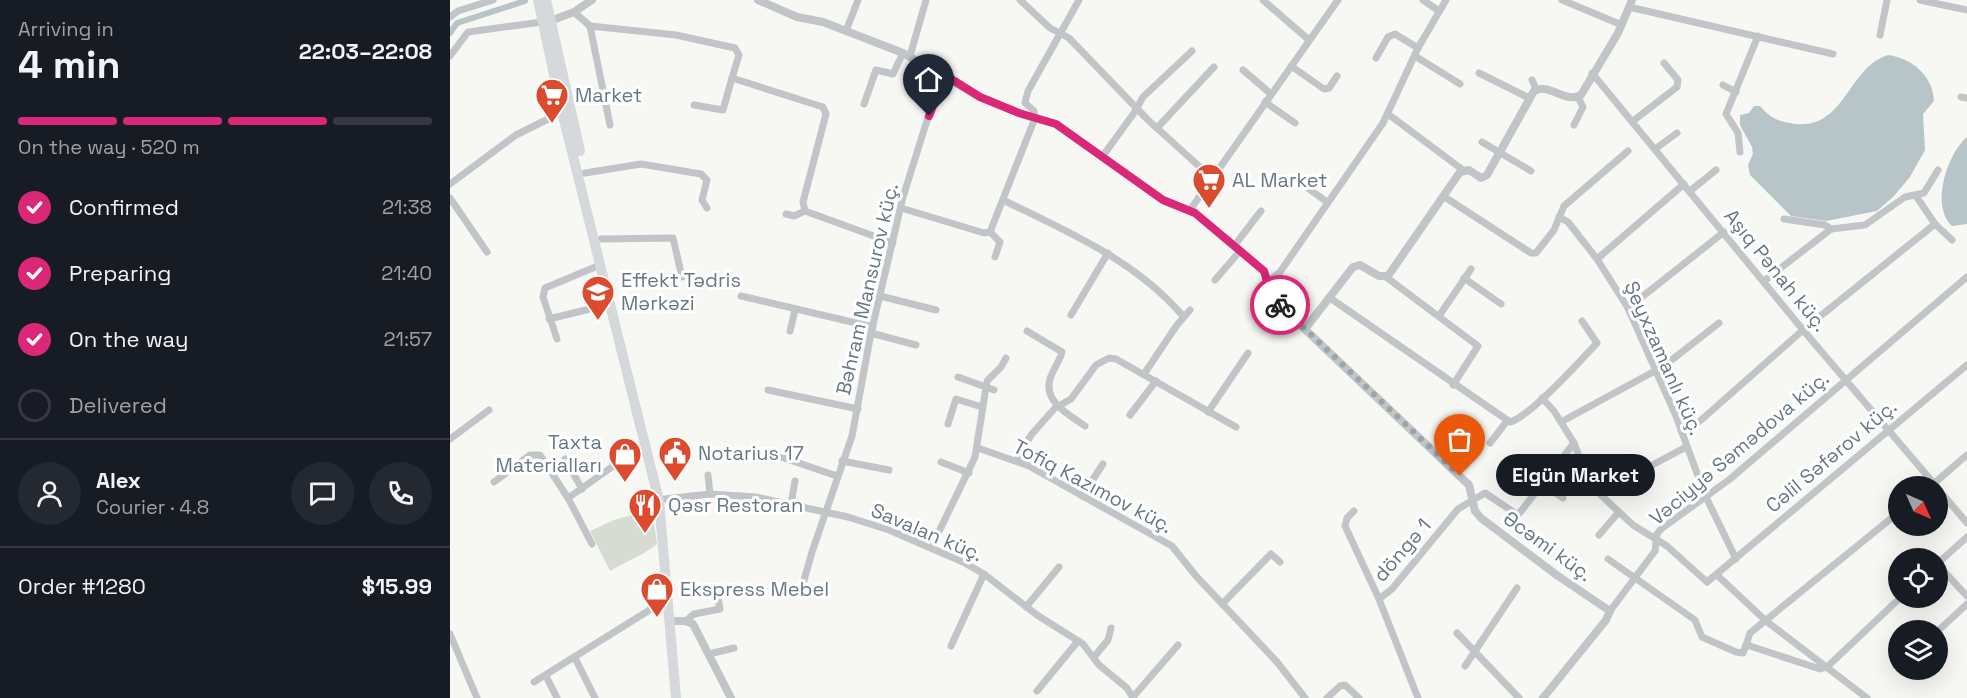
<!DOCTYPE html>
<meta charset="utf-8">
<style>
:root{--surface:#171b24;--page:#242831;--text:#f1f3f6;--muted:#9ea1a6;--line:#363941;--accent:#db2777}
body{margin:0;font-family:"Space Grotesk",sans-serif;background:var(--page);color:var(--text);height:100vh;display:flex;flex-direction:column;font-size:22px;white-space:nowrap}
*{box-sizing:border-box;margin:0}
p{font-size:20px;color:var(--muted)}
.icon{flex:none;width:33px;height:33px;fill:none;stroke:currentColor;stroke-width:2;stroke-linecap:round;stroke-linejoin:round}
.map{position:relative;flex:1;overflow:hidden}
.panel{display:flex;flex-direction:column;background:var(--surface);width:450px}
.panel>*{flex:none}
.needle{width:39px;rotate:135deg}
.buttons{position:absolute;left:1438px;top:476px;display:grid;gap:12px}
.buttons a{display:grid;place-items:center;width:60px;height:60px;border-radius:50%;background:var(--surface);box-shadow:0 6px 24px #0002;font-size:30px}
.pin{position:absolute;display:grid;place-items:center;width:51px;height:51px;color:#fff;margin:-62px -26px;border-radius:50% 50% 50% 0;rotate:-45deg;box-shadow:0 0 6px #0007}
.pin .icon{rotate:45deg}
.courier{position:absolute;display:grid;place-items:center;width:60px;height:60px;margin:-30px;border:4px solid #db2777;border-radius:50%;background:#fff;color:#222;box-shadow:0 2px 8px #0007}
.bubble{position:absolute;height:42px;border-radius:21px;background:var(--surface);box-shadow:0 6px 24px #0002;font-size:20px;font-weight:800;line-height:42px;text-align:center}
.headline em{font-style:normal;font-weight:800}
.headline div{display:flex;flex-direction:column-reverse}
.headline{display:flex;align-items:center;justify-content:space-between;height:102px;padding:0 18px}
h1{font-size:39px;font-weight:800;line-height:45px}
.bar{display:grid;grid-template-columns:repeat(4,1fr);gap:9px 6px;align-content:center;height:72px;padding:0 18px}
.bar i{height:8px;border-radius:4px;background:var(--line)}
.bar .active{background:var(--accent)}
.bar p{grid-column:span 4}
.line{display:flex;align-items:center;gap:15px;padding:0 18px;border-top:2px solid var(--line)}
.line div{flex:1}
.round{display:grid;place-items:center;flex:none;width:63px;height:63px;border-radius:32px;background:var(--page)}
ol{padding:0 18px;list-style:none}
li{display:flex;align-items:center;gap:18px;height:66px}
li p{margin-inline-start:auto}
li .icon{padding:6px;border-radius:50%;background:var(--accent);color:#fff;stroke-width:4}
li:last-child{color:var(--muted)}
li i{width:33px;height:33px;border:3px solid var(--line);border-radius:50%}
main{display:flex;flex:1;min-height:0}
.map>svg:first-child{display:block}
</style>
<main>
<section class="panel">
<div class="headline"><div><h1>4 min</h1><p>Arriving in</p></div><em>22:03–22:08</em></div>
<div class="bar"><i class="active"></i><i class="active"></i><i class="active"></i><i></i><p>On the way · 520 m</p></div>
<ol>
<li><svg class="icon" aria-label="check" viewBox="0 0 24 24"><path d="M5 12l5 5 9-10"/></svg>Confirmed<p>21:38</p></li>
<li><svg class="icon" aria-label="check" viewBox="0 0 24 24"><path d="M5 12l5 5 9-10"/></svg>Preparing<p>21:40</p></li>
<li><svg class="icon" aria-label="check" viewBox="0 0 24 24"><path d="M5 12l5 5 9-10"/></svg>On the way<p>21:57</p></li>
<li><i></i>Delivered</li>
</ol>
<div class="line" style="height:108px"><a class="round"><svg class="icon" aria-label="person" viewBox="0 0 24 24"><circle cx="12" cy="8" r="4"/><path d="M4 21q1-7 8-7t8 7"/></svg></a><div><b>Alex</b><p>Courier · 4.8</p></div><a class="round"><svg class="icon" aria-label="chat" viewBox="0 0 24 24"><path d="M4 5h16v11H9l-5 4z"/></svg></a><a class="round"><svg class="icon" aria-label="phone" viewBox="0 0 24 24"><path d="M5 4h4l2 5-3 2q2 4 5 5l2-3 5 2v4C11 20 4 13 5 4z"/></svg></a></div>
<div class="line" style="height:78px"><div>Order #1280</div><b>$15.99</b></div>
</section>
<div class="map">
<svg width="1517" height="698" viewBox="0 0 1517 698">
<rect width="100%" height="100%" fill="#f7f7f4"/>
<path fill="#d7dcd3" d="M202,509L207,544C192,556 177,561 160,571L140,531L164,520Z"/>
<g fill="#b7c4c8">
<path d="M1438,55C1461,58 1483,75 1484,101L1473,114L1475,150L1460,177L1443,197L1427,211L1376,221L1341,216L1300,175L1298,165L1303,154L1302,147L1290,125V115L1299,113L1304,106H1310C1321,119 1329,122 1346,124C1395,129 1398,67 1438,55Z"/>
<path d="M1517,137V224L1502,226C1480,206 1497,154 1517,137Z"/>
</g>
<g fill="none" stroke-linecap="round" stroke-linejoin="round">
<path stroke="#b7c4c8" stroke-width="6" d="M0,33L7,23L75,1"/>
<g stroke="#c1c5c8" stroke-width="7">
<path d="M570,0L600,28L619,38L698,120L762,178"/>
<path d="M813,0L859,40"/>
<path d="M973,0L989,11"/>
<path d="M1112,0L1172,25"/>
<path d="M1470,0L1517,10"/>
<path d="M1179,7L1383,54"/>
<path d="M124,12L140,26L226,35L285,48L289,55L282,78L373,107L376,114L353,202L355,211L443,243"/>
<path d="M0,17L8,11L43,0"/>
<path d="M140,26L160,125"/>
<path d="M396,31L408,0"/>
<path d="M1430,35L1437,0"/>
<path d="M0,56L18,32L92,22"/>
<path d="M460,56L476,0"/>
<path d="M965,56L1010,84"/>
<path d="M926,58L938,37L945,34L968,48"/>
<path d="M841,66L874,89L879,88L887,76"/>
<path d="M793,70L821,94"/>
<path d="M1029,73L1079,98"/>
<path d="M1142,73L1353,330L1486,486"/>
<path d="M1082,80L1086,89"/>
<path d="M1273,85L1286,92"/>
<path d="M1511,97L1517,98"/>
<path d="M815,102L845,123"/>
<path d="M414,104L426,70L443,74L453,53"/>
<path d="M244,105L273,110L282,78"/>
<path d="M938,114L1013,170"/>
<path d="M1183,121L1227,87L1228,80L1214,63"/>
<path d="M1124,125L1133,107L1128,97"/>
<path d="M707,128L764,67"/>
<path d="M1032,142L1081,171"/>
<path d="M1205,149L1227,133"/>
<path d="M1290,152L1288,133L1276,114L1308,36"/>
<path d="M652,157L684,113L693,97L742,51"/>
<path d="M135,173L191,164L251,174L257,180L252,200L257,208"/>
<path d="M0,184L66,135L112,112"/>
<path d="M855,186L877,202"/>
<path d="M1240,191L1266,170"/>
<path d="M993,196L1081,253H1086L1104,230L1114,206L1178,151"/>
<path d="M1466,196L1485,224L1502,240"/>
<path d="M0,198L37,252"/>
<path d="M553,200C618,232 685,260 733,316"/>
<path d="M451,208L534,233L540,232L585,118L584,111L575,103L578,91L629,0"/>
<path d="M740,210L888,0"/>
<path d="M336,214L344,216L355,211"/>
<path d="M1109,217L1118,222L1147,259L1178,308L1226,416L1255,495L1286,559"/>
<path d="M1334,219L1375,225L1381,229"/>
<path d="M540,232L550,242L545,257"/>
<path d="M151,239L223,238L232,277"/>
<path d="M784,246L811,211"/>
<path d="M1147,259L1234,184"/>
<path d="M936,277L1028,346L1003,385"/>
<path d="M1014,278L1051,304"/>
<path d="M765,280L790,251"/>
<path d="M818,281L830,272L933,123L968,48L996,0"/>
<path d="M1314,281L1381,229L1415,225L1455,197L1474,193L1488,170"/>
<path d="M291,296L423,327"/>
<path d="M430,296L486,310"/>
<path d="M880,298L1060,422C1080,417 1131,360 1147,343L1132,321"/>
<path d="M1178,308L1274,232"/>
<path d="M621,315L658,253"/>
<path d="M989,316L1021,269"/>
<path d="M99,319L160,304"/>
<path d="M340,331L345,310"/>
<path d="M577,331L612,352C610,361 603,369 600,379C593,402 620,415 635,426"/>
<path d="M421,333L466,345"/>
<path d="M107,339L93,297L95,288L150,265"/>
<path d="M694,374L727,325L740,310"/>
<path d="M508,377L544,390"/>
<path d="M318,390L408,409"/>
<path d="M1092,398L1104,411L1124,443L1140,485L1183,525L1217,546L1257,582L1517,365"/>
<path d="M758,412L798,353"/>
<path d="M680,415L706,381"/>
<path d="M1111,422L1214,366L1269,323"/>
<path d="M498,424L506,399L532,407"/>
<path d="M1231,431L1250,421L1353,330L1485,224"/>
<path d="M0,439L39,410"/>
<path d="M1040,443L1057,421"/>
<path d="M528,448L579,466L722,546L746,576L827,662L855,698"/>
<path d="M331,457L387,476"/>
<path d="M115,459L132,489"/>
<path d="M567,460L581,435L605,408L621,399L646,365L659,358L666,359L786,427"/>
<path d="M392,461L439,470"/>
<path d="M491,462L519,473"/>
<path d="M1193,470L1236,447"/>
<path d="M258,475L260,494"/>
<path d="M44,482L80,455H90L118,498L142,544"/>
<path d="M1092,484L1113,498"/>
<path d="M1481,486L1517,455"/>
<path d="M1488,489L1517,523"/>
<path d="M632,496L653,464"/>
<path d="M118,498L169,462L197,451"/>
<path d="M215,499L260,494L306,497L398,517L439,530L513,562L534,574L587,615L633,644L649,665L677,688L683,698"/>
<path d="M341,504L345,481"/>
<path d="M904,511L897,518L895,526L929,599"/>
<path d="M1149,535L1168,513"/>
<path d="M481,548L525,457L537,381L551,367L556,358"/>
<path d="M1158,559L1245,620L1252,637L1286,652L1293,653L1296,645L1300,646L1370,669L1377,667L1451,597"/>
<path d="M1488,563L1517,537"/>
<path d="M1488,565L1517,596"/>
<path d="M1267,575L1316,621L1417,698"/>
<path d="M351,591L362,552L402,436L421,333L453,197L485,95L495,75"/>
<path d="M772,604L821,554L830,562"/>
<path d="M576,607L609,567"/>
<path d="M1160,611L1205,551L1207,534L1211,529L1280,479L1517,277"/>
<path d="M236,621L244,614L270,609L266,587"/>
<path d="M1490,629L1517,604"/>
<path d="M1007,633L1069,698"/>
<path d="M0,634L27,698"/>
<path d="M1296,645L1300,633L1449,512"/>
<path d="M501,646L534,574"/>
<path d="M259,654L284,648"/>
<path d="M644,657L658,640L661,628"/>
<path d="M125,658L145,698"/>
<path d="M1015,666L1067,588"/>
<path d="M96,676L107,698"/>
<path d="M84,682L206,606L219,604"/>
<path d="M587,691L628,641"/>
<path d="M683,697L728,645"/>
<path d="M877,698L890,686L895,685L909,698"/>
<path d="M968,698L929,599L942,589L1008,509L1035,493L1068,515L1124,443"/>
</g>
<g stroke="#c1c5c8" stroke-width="8">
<path d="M308,0L347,17L373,22L453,53L530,97L574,115L606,124L713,200L745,213L814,271L823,299L1019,485L1025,511L1031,518L1108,576L1160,611L1156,620L1093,698"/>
<path d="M100,21L124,12L142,0"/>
<path d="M855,329L903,267L910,265L929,276H938L1010,172L1019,170L1031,178L1037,175L1084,91C1099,82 1115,104 1131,95L1168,33L1182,0"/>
<path d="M220,621H236L243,624L281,698"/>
</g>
<g stroke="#d5d9dc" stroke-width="10">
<path d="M88,0L112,112L209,501L226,698"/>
<path d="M96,0L130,151"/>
</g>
</g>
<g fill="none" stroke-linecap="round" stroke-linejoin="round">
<path stroke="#99a5ab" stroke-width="6" stroke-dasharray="0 10.8" d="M830,305L1010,476"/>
<path stroke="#db2777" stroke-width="8" d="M479,116L495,75L530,97L569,113L606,124L713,200L745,213L814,271L822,297L830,305"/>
</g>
<defs>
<symbol id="supermarket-pin" viewBox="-11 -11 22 30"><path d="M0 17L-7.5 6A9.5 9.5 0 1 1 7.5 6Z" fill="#dd4b2e" stroke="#fff"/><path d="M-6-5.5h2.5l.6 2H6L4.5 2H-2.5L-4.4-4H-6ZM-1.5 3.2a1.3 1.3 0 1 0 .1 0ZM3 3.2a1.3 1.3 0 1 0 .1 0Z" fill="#fff"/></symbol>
<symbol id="university-pin" viewBox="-11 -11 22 30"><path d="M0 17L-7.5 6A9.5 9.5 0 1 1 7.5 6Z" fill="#dd4b2e" stroke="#fff"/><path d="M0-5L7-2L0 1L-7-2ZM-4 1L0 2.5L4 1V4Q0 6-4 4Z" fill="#fff"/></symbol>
<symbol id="civic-pin" viewBox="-11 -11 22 30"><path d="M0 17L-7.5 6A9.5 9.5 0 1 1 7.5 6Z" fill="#dd4b2e" stroke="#fff"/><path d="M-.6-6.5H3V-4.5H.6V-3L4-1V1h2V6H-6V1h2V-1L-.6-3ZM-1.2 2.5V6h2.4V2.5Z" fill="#fff"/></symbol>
<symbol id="shop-pin" viewBox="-11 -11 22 30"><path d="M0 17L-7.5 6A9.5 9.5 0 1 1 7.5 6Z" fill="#dd4b2e" stroke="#fff"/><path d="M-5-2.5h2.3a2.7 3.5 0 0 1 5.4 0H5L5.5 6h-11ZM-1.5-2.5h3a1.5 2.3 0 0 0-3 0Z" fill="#fff"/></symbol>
<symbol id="restaurant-pin" viewBox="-11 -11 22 30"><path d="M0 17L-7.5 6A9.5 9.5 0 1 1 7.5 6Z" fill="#dd4b2e" stroke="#fff"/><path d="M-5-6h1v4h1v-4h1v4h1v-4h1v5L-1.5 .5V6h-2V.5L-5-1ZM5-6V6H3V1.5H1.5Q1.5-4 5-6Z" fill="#fff"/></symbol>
</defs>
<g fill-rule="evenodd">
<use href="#supermarket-pin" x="83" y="76" width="38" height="52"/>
<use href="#supermarket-pin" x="740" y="161" width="38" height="52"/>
<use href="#university-pin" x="129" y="273" width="38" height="52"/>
<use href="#civic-pin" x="206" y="434" width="38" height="52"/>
<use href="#shop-pin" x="156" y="435" width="38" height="52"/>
<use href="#restaurant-pin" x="176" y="486" width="38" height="52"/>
<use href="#shop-pin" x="188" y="570" width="38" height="52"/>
</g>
<g text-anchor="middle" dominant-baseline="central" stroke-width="6" stroke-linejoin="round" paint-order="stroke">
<g font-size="20" fill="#677984" stroke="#fff" text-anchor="start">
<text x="125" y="95">Market</text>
<text x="782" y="180">AL Market</text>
<text x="171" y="280">Effekt Tədris<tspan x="171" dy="23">Mərkəzi</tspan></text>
<text x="152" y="442" text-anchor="end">Taxta<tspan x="152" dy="23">Materialları</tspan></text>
<text x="248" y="453">Notarius 17</text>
<text x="218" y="505">Qəsr Restoran</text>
<text x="230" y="589">Ekspress Mebel</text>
</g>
<g font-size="20" fill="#677984" stroke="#fff">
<text transform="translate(1326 270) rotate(51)">Aşıq Pənah küç.</text>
<text transform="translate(417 289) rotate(-77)">Bəhram Mansurov küç.</text>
<text transform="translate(1214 358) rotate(66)">Şeyxzamanlı küç.</text>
<text transform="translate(1289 448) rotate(-40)">Vəciyyə Səmədova küç.</text>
<text transform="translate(1381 456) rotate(-40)">Cəlil Səfərov küç.</text>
<text transform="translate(643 486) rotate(28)">Tofiq Kazımov küç.</text>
<text transform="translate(477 532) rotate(23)">Savalan küç.</text>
<text transform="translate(1098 546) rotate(36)">Əcəmi küç.</text>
<text transform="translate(952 550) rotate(-49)">döngə 1</text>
</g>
</g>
</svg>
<div class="buttons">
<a><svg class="needle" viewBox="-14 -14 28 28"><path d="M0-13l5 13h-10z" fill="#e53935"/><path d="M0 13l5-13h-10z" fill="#9ea1a6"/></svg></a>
<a><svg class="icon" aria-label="locate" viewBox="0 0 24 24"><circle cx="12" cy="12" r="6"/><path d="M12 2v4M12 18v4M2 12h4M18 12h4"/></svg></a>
<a><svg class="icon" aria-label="layers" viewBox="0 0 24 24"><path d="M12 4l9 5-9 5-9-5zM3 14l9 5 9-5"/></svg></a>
</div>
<div class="pin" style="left:1010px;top:476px;background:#ea580c"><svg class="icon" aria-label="bag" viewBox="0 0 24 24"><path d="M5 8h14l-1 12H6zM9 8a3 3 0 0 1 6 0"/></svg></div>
<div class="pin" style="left:479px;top:116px;background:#1f2937"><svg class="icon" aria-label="home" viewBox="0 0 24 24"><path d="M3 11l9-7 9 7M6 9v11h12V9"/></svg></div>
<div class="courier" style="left:830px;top:305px"><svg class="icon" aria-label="bike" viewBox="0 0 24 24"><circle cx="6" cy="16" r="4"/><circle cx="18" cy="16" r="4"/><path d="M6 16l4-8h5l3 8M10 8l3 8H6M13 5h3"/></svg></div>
<div class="bubble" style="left:1046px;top:454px;width:159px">Elgün Market</div>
</div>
</main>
